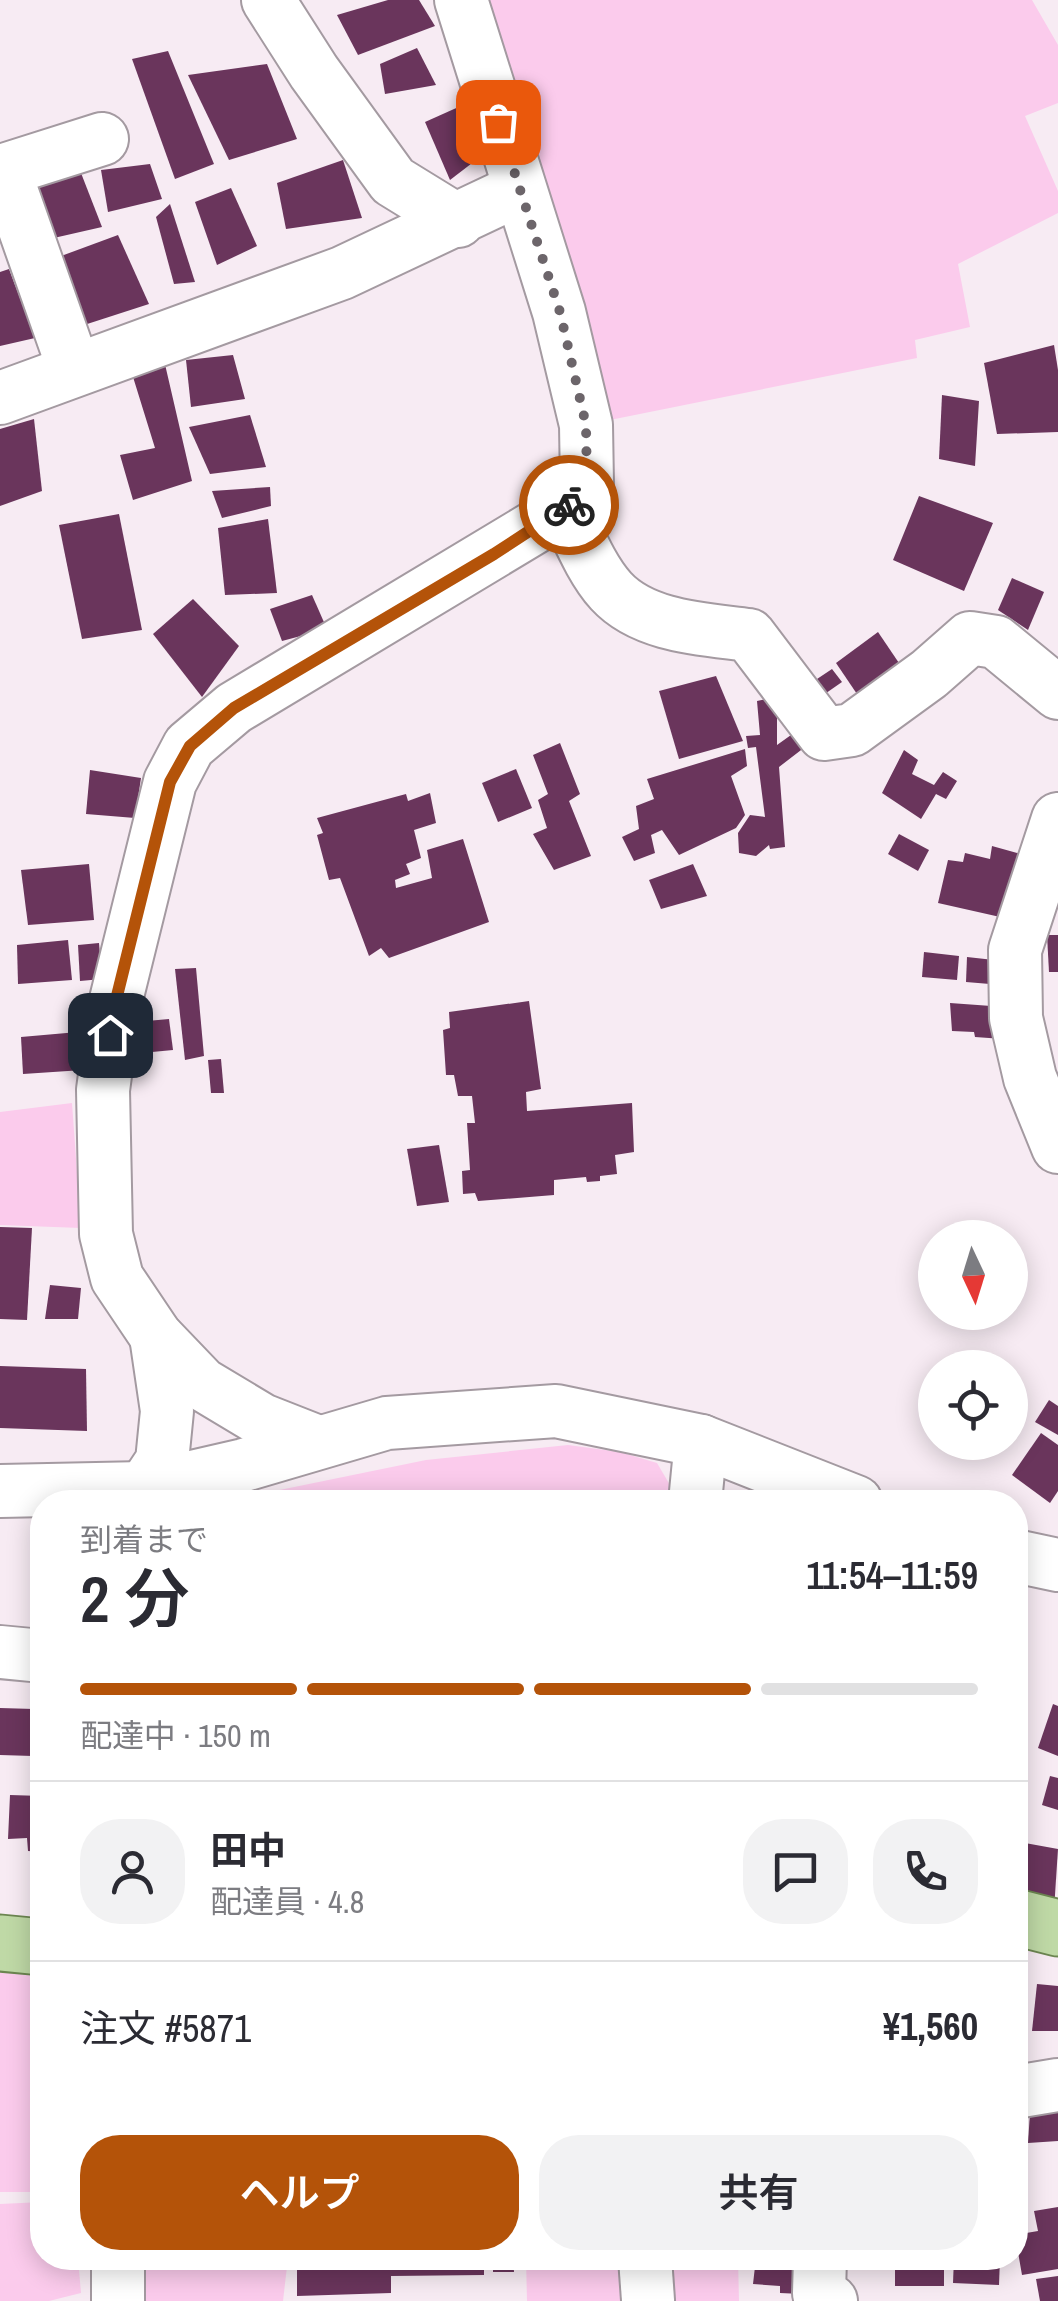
<!DOCTYPE html>
<html lang="ja">
<meta charset="utf-8">
<style>
:root{--surface:#fff;--page:#f2f2f3;--text:#2b2b33;--muted:#7c7c81;--line:#e1e1e2;--accent:#b45309}
body{margin:0;font-family:"Archivo Narrow","Noto Sans JP",sans-serif;background:var(--page);color:var(--text);height:100vh;display:flex;flex-direction:column;font-size:38px;white-space:nowrap}
*{box-sizing:border-box;margin:0}
p{font-size:32px;color:var(--muted)}
.icon{flex:none;width:55px;height:55px;fill:none;stroke:currentColor;stroke-width:2;stroke-linecap:round;stroke-linejoin:round}
.map{position:relative;flex:1;overflow:hidden}
.drawer{position:absolute;left:30px;top:1490px;width:998px;height:780px;display:flex;flex-direction:column;background:var(--surface);border-radius:40px;box-shadow:0 5px 25px #0003}
.drawer>*{flex:none}
.needle{width:65px;rotate:176deg}
.tools{position:absolute;left:918px;top:1220px;display:grid;gap:20px}
.tools a{display:grid;place-items:center;width:110px;height:110px;border-radius:50%;background:var(--surface);box-shadow:0 5px 25px #0003;font-size:50px}
.pin{position:absolute;display:grid;place-items:center;width:85px;height:85px;color:#fff;margin:-42px;border-radius:20px;box-shadow:0 5px 15px #0006}
.courier{position:absolute;display:grid;place-items:center;width:100px;height:100px;margin:-50px;border:8px solid #b45309;border-radius:50%;background:#fff;color:#222;box-shadow:0 2px 12px #0007}
.headline em{font-style:normal;font-weight:600}
.headline div{display:flex;flex-direction:column-reverse}
.headline{display:flex;align-items:center;justify-content:space-between;height:170px;padding:0 50px}
h1{font-size:65px;font-weight:600;line-height:75px}
.bar{display:grid;grid-template-columns:repeat(4,1fr);gap:15px 10px;align-content:center;height:120px;padding:0 50px}
.bar i{height:12px;border-radius:8px;background:var(--line)}
.bar .current{background:var(--accent)}
.bar p{grid-column:span 4}
.line{display:flex;align-items:center;gap:25px;padding:0 50px;border-top:2px solid var(--line)}
.line div{flex:1}
.round{display:grid;place-items:center;flex:none;width:105px;height:105px;border-radius:40px;background:var(--page)}
.action{display:flex;gap:20px;margin-top:auto;padding:20px 50px}
.action a{flex:1;height:115px;border-radius:40px;background:var(--accent);color:#fff;font-size:40px;font-weight:600;line-height:115px;text-align:center}
.action a+a{background:var(--page);color:var(--text)}
.map>svg:first-child{display:block}
</style>
<div class="map">
<svg width="1058" height="2301" viewBox="0 0 1058 2301">
<rect width="100%" height="100%" fill="#f7ebf3"/>
<g fill="#fbcbec">
<path d="M475,0H1032L1058,45V103L1025,116L1058,191V213L958,264L970,327L915,340L917,358L595,423Z"/>
<path d="M72,1103L81,1228L0,1225V1112Z"/>
<path d="M568,1445L620,1452L657,1463L680,1502H221L426,1460Z"/>
<path d="M0,1962L42,1965V2192H0Z"/>
<path d="M42,2202V2258H78L81,2293L49,2301H0V2204Z"/>
<path d="M130,2258H288L283,2301H131Z"/>
<path d="M526,2258H738L739,2301H527Z"/>
</g>
<g fill="#6a355c">
<path d="M388,0H419L435,26L358,55L337,15Z"/>
<path d="M417,48L436,85L385,94L380,64Z"/>
<path d="M168,51L214,164L175,179L132,59Z"/>
<path d="M267,64L297,139L229,160L188,75Z"/>
<path d="M463,105L480,157L450,180L425,122Z"/>
<path d="M343,160L362,218L286,229L277,183Z"/>
<path d="M150,164L162,199L108,212L101,170Z"/>
<path d="M81,173L102,227L45,240L26,188Z"/>
<path d="M231,188L257,246L217,265L195,202Z"/>
<path d="M170,204L195,282L174,284L156,217Z"/>
<path d="M118,235L149,304L81,326L53,259Z"/>
<path d="M9,269L35,338L0,346V272Z"/>
<path d="M1054,345L1058,370V432L997,434L984,363Z"/>
<path d="M233,355L245,399L191,407L186,360Z"/>
<path d="M164,360L192,481L133,500L120,455L155,448L129,364Z"/>
<path d="M942,395L979,401L975,466L939,459Z"/>
<path d="M250,415L266,467L210,474L189,427Z"/>
<path d="M34,419L42,491L0,506V429Z"/>
<path d="M270,487L271,506L222,518L212,491Z"/>
<path d="M919,496L993,523L964,591L893,560Z"/>
<path d="M119,514L142,630L82,639L59,525Z"/>
<path d="M268,519L277,593L225,595L218,528Z"/>
<path d="M1012,578L1044,592L1028,630L998,610Z"/>
<path d="M312,595L327,629L282,641L270,609Z"/>
<path d="M193,599L239,646L202,697L153,634Z"/>
<path d="M878,632L901,666L859,697L836,663Z"/>
<path d="M832,669L842,682L819,698L812,690L819,684L817,679Z"/>
<path d="M716,676L743,741L679,759L659,691Z"/>
<path d="M786,695L777,715V745L805,725L818,737L779,767L785,847L770,849L769,845L756,856L739,853L738,833L750,815L765,817L756,747L748,748L746,736L760,735L757,701Z"/>
<path d="M560,743L580,794L569,801L591,856L554,870L533,834L547,828L538,800L548,794L533,755Z"/>
<path d="M745,749L747,766L731,776L745,815L736,828L679,855L662,830L651,835L655,853L634,861L622,837L639,829L636,806L654,799L647,779Z"/>
<path d="M904,750L918,760L912,774L934,785L943,772L957,781L946,799L936,794L921,819L882,793Z"/>
<path d="M516,769L532,808L498,822L482,783Z"/>
<path d="M90,770L141,778L135,818L86,814Z"/>
<path d="M430,793L436,823L414,830L421,858L406,864L410,874L395,880L396,888L432,878L427,850L463,839L489,922L389,958L381,948L369,956L340,878L329,880L317,835L323,833L317,818L406,794L408,801Z"/>
<path d="M899,834L929,850L918,871L888,854Z"/>
<path d="M992,846L1021,854L1009,919L938,903L948,860L963,862L965,853L990,859Z"/>
<path d="M89,864L94,920L28,925L21,870Z"/>
<path d="M693,864L707,896L661,909L649,880Z"/>
<path d="M1047,935H1058V972H1049Z"/>
<path d="M68,940L72,980L18,984L17,945Z"/>
<path d="M99,943L102,979L80,981L78,945Z"/>
<path d="M924,952L959,956L957,980L922,977Z"/>
<path d="M967,957L1003,961L1002,985L966,982Z"/>
<path d="M196,968L204,1056L185,1060L175,969Z"/>
<path d="M529,1001L541,1089L526,1092L527,1111L632,1103L634,1152L615,1155L617,1174L600,1176V1181L587,1182L586,1177L554,1180V1195L478,1201L475,1193L463,1194L462,1171L470,1170L467,1123H475L472,1096H458L454,1075H446L443,1030L450,1028L449,1012Z"/>
<path d="M950,1003L1005,1007L1003,1039L975,1037L974,1032L952,1031Z"/>
<path d="M169,1019L173,1050L152,1052L147,1021Z"/>
<path d="M78,1032L83,1070L23,1074L21,1037Z"/>
<path d="M221,1059L224,1093H211L208,1060Z"/>
<path d="M439,1145L449,1202L417,1206L407,1149Z"/>
<path d="M0,1227L32,1228L27,1320L0,1319Z"/>
<path d="M50,1285L81,1288L78,1319H45Z"/>
<path d="M0,1366L86,1369L87,1431L0,1428Z"/>
<path d="M1049,1400L1058,1406V1435L1035,1422Z"/>
<path d="M1041,1433L1058,1445V1491L1050,1503L1012,1475Z"/>
<path d="M1053,1704L1058,1706V1756L1038,1748Z"/>
<path d="M0,1708L34,1709L33,1756L0,1755Z"/>
<path d="M1050,1776L1058,1778V1810L1042,1805Z"/>
<path d="M10,1795L42,1796V1852L28,1851L27,1838L8,1839Z"/>
<path d="M1025,1843L1058,1849L1054,1910L1015,1901Z"/>
<path d="M1037,1984L1058,1986V2031H1032Z"/>
<path d="M1058,2095V2141L1028,2143L1030,2113Z"/>
<path d="M1058,2207V2269L1022,2275L1015,2235L1038,2231L1034,2211Z"/>
<path d="M297,2258H484V2275L391,2276V2293L297,2296Z"/>
<path d="M493,2258H513L514,2272H493Z"/>
<path d="M756,2258H806L802,2294L780,2293V2286L753,2284Z"/>
<rect x="895" y="2258" width="49" height="28"/>
<path d="M954,2258H1000L999,2285L953,2283Z"/>
<path d="M1058,2276V2301H1040L1036,2279Z"/>
</g>
<g fill="none" stroke-linecap="round" stroke-linejoin="round">
<defs>
<g id="minor">
<path d="M268,0L314,72L393,181L458,221"/>
<path d="M74,369L4,170L102,139"/>
<path d="M0,398L342,273L518,190"/>
<path d="M565,509C578,535 591,569 611,591C644,627 704,629 749,635L824,734L852,730L929,674L970,638L996,642L1058,693"/>
<path d="M1058,819L1015,950L1016,1018L1030,1078L1058,1147"/>
<path d="M318,1442L262,1420L202,1384L156,1336L117,1278L106,1234L103,1090L114,1008L170,782L189,746L234,708L565,509L587,485L586,425L559,312L461,0"/>
<path d="M144,1488L162,1461L167,1411L156,1336"/>
<path d="M0,1491L144,1488L244,1465L387,1423L556,1411L701,1441L856,1502"/>
<path d="M695,1502L701,1441"/>
<path d="M1015,1556L1058,1565"/>
<path d="M0,1652L42,1656"/>
<path d="M1015,2092L1058,2085"/>
<path d="M645,2258L648,2300"/>
<path d="M820,2258L819,2293L831,2301"/>
<path d="M118,2301V2258"/>
</g>
<g id="major">
<path d="M1015,1917L1058,1928"/>
<path d="M0,1943L42,1947"/>
</g>
</defs>
<use href="#minor" stroke="#a49aa1" stroke-width="56"/>
<use href="#major" stroke="#6c8651" stroke-width="59"/>
<use href="#minor" stroke="#fff" stroke-width="52"/>
<use href="#major" stroke="#bfd9a6" stroke-width="55"/>
</g>
<g fill="none" stroke-linecap="round" stroke-linejoin="round">
<path stroke="#6c656a" stroke-width="10" stroke-dasharray="0 18" d="M498,122L560,312L586,425L587,485L569,505"/>
<path stroke="#b45309" stroke-width="12" d="M110,1035L114,1008L170,782L190,746L234,708L494,554L569,505"/>
</g>
</svg>
<div class="tools">
<a><svg class="needle" viewBox="-14 -14 28 28"><path d="M0-13l5 13h-10z" fill="#e53935"/><path d="M0 13l5-13h-10z" fill="#7c7c81"/></svg></a>
<a><svg class="icon" aria-label="locate" viewBox="0 0 24 24"><circle cx="12" cy="12" r="6"/><path d="M12 2v4M12 18v4M2 12h4M18 12h4"/></svg></a>
</div>
<div class="pin" style="left:498px;top:122px;background:#ea580c"><svg class="icon" aria-label="bag" viewBox="0 0 24 24"><path d="M5 8h14l-1 12H6zM9 8a3 3 0 0 1 6 0"/></svg></div>
<div class="pin" style="left:110px;top:1035px;background:#1f2937"><svg class="icon" aria-label="home" viewBox="0 0 24 24"><path d="M3 11l9-7 9 7M6 9v11h12V9"/></svg></div>
<div class="courier" style="left:569px;top:505px"><svg class="icon" aria-label="bike" viewBox="0 0 24 24"><circle cx="6" cy="16" r="4"/><circle cx="18" cy="16" r="4"/><path d="M6 16l4-8h5l3 8M10 8l3 8H6M13 5h3"/></svg></div>
<section class="drawer">
<div class="headline"><div><h1>2 分</h1><p>到着まで</p></div><em>11:54–11:59</em></div>
<div class="bar"><i class="current"></i><i class="current"></i><i class="current"></i><i></i><p>配達中 · 150 m</p></div>
<div class="line" style="height:180px"><a class="round"><svg class="icon" aria-label="person" viewBox="0 0 24 24"><circle cx="12" cy="8" r="4"/><path d="M4 21q1-7 8-7t8 7"/></svg></a><div><b>田中</b><p>配達員 · 4.8</p></div><a class="round"><svg class="icon" aria-label="chat" viewBox="0 0 24 24"><path d="M4 5h16v11H9l-5 4z"/></svg></a><a class="round"><svg class="icon" aria-label="phone" viewBox="0 0 24 24"><path d="M5 4h4l2 5-3 2q2 4 5 5l2-3 5 2v4C11 20 4 13 5 4z"/></svg></a></div>
<div class="line" style="height:130px"><div>注文 #5871</div><b>¥1,560</b></div>
<div class="action"><a>ヘルプ</a><a>共有</a></div>
</section>
</div>
